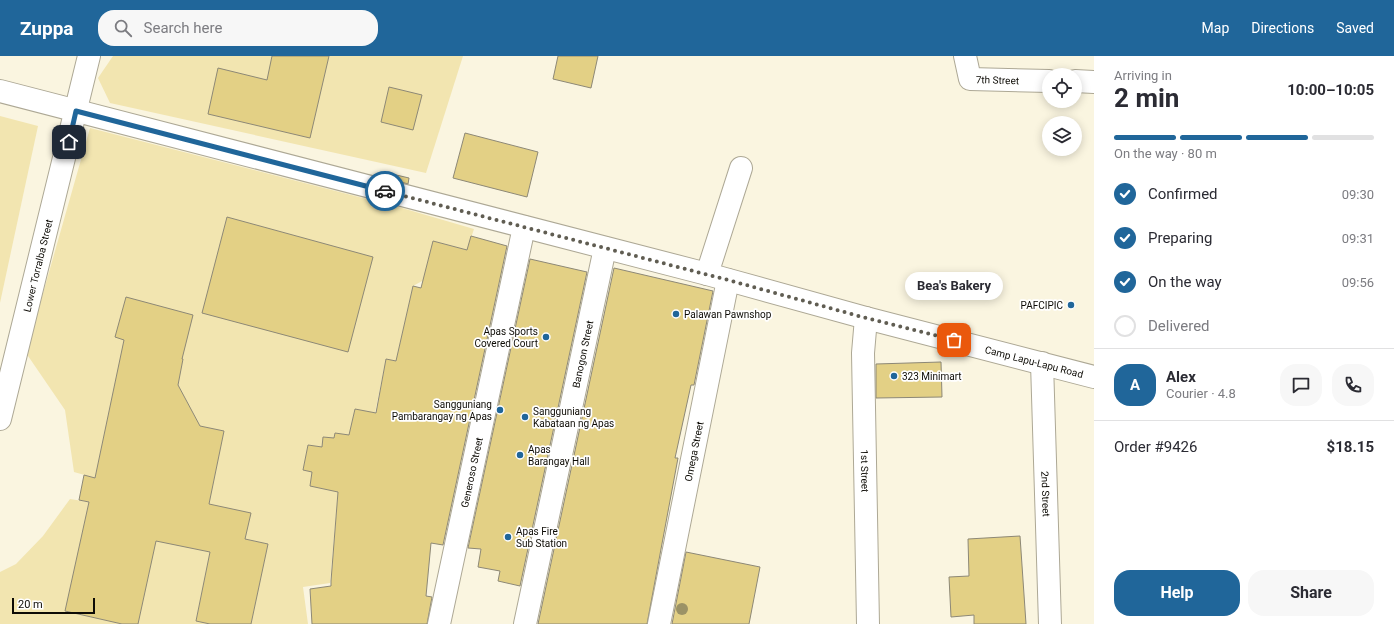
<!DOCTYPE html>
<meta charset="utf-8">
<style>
:root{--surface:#fff;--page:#f7f7f7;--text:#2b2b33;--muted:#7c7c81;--line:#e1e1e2;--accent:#20669a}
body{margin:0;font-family:Roboto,sans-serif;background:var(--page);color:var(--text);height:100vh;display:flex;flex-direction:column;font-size:15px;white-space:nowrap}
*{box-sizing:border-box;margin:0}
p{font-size:13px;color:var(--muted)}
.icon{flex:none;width:22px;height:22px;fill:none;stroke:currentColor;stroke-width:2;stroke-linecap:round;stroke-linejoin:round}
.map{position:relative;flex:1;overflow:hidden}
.details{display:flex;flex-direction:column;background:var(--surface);width:300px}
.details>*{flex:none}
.tools{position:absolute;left:1042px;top:12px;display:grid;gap:8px}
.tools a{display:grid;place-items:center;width:40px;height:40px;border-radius:50%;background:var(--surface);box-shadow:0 2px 10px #0003;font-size:20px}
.scale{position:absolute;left:12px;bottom:10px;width:83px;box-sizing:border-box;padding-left:4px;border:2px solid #0d0b05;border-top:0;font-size:11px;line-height:14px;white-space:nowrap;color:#0d0b05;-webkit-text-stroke:3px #fff;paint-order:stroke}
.pin{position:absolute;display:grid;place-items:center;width:34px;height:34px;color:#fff;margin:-17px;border-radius:8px;box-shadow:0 2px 6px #0006}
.courier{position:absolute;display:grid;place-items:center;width:40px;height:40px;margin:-20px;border:3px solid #20669a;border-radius:50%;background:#fff;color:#222;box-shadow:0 1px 5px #0007}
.bubble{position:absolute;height:28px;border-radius:14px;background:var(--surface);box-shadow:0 2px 10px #0003;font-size:13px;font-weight:700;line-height:28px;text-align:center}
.overview em{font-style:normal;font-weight:700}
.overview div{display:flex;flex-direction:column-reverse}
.overview{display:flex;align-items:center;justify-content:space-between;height:68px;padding:0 20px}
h1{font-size:26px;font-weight:700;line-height:30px}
.bar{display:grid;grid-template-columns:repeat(4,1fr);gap:6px 4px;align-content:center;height:48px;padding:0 20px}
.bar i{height:5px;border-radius:3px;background:var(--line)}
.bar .active{background:var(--accent)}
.bar p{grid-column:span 4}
.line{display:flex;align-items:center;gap:10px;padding:0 20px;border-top:1px solid var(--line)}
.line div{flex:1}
.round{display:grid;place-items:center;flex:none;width:42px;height:42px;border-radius:16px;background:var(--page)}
ol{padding:0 20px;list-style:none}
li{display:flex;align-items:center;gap:12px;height:44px}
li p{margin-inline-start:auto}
li .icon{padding:4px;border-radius:50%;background:var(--accent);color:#fff;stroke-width:4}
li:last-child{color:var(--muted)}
li i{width:22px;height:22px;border:2px solid var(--line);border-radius:50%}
.action{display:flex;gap:8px;margin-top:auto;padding:8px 20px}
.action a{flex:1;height:46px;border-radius:16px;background:var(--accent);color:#fff;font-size:16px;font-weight:700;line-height:46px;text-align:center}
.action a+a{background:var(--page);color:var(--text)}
header{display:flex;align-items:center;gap:24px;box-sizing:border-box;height:56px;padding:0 20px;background:var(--accent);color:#fff}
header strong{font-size:19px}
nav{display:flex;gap:22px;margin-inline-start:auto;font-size:14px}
.search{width:280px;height:36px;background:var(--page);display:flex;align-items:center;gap:10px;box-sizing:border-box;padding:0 14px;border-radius:16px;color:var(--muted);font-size:15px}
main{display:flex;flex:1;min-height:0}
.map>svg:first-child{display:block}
</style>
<header>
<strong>Zuppa</strong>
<div class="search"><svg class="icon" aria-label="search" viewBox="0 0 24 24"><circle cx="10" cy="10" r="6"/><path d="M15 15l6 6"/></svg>Search here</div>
<nav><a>Map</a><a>Directions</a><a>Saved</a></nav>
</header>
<main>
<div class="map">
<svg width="1094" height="568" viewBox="0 0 1094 568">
<rect width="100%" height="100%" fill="#faf5e0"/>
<g fill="#f2e5b0">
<path d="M113,0H463L426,117L110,47L98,22Z"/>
<path d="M0,60L38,70L0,247Z"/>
<path d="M90,72L402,152L474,173L467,194L433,185L424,224L413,230L396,305L386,303L375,357L355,353L349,379L335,377L334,382L323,381L322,391L308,389L303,414L312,416L310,430L338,436L330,527L303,531L308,568H251L268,488L245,483L209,448L224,375L200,370L178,329L183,303L150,295L117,318L95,422L74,416L65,354L26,297Z"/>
<path d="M70,443L89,446L66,555L122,568H0V516L16,508L43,480Z"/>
<path d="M158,473L188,480L186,491L210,496L196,564L210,568H138Z"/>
</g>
<g fill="#e3d085" stroke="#8d8876">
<path d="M272,0H329L310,82L208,58L218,12L267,24Z"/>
<path d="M558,0H598L591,32L553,23Z"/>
<path d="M389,31L422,39L413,74L381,66Z"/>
<path d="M465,77L538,96L527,141L453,122Z"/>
<path d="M388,117L409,122L408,128L387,122Z"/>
<path d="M227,161L373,201L348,296L202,257Z"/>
<path d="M471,180L507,190L443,489L431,487L426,540L432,541L427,568H312L310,533L331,530V525L338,436L310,430L312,416L303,414L308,389L322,391L323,381L334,382L335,377L349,379L355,353L376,357L386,303L396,305L413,230L421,232L433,185L467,194Z"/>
<path d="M530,203L587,216L520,530L498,525L500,515L478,511L481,493L468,492Z"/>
<path d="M614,212L713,235L694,329H691L675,402H678L647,568H538Z"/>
<path d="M126,241L193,259L182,303H183L178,329L200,370L224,375L209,448L251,457L245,483L268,488L251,568H210L196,565L210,496L156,485L138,568H122L65,555L89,446L79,444L84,419L95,422L124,284L115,281Z"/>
<path d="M941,306L942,341L876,342V308Z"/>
<path d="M1020,480L1026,568H974V559L951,561L949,521L969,520L968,483Z"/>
<path d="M686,496L760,511L749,568H672Z"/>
</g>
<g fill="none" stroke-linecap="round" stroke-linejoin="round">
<defs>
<g id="minor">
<path id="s1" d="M965,0L970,23L1049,25"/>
<path d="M1075,25L1094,26"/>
<path id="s2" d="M0,35L707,218L866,262L1094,321"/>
<path d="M707,218L741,112"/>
<path id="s3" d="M866,262L863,297L868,568"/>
<path id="s4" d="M1042,307L1050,568"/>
<path id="s5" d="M0,363L89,0"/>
<path id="s6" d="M439,568L524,171"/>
<path id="s7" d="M525,568L605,192"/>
<path id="s8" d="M659,568L728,224"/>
</g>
</defs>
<use href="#minor" stroke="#ada895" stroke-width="24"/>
<use href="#minor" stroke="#fff" stroke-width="22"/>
</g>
<circle fill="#9b9266" cx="682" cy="553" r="6"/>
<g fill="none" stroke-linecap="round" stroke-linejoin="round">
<path stroke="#605d52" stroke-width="4" stroke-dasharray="0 7.2" d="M385,135L728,224L866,262L954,284"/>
<path stroke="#20669a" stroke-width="5" d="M69,86L76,55L385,135"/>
</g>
<g fill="#20669a" stroke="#fff" stroke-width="1.5">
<circle cx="1071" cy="249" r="4"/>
<circle cx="676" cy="258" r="4"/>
<circle cx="546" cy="281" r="4"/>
<circle cx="894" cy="320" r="4"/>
<circle cx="500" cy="354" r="4"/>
<circle cx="525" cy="361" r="4"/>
<circle cx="520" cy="399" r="4"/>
<circle cx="508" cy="481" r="4"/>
</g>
<g text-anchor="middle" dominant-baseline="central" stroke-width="3.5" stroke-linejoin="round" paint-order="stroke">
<g font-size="10" fill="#0d0b05" stroke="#fff">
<text stroke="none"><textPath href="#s1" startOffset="51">7th Street</textPath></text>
<text stroke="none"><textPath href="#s5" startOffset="158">Lower Torralba Street</textPath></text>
<text stroke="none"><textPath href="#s7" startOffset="276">Banogon Street</textPath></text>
<text stroke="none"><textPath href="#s2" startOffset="1069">Camp Lapu-Lapu Road</textPath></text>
<text stroke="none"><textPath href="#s8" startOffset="176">Omega Street</textPath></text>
<text stroke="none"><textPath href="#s3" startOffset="153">1st Street</textPath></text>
<text stroke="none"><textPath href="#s6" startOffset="155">Generoso Street</textPath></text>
<text stroke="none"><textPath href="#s4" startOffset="131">2nd Street</textPath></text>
</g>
<g font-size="10" fill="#0d0b05" stroke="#fff" text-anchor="start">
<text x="1063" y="249" text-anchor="end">PAFCIPIC</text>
<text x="684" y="258">Palawan Pawnshop</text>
<text x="538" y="275" text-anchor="end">Apas Sports<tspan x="538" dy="12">Covered Court</tspan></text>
<text x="902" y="320">323 Minimart</text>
<text x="492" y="348" text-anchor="end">Sangguniang<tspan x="492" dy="12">Pambarangay ng Apas</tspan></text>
<text x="533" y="355">Sangguniang<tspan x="533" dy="12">Kabataan ng Apas</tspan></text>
<text x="528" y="393">Apas<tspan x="528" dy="12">Barangay Hall</tspan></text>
<text x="516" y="475">Apas Fire<tspan x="516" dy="12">Sub Station</tspan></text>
</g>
</g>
</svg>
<div class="tools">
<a><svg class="icon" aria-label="locate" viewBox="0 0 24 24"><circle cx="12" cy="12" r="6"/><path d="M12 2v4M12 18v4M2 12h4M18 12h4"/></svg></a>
<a><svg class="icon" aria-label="layers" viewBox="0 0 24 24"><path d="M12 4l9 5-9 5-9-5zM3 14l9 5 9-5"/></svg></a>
</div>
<div class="scale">20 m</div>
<div class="pin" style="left:954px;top:284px;background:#ea580c"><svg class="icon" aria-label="bag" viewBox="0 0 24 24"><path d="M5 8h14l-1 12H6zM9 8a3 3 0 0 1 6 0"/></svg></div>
<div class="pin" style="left:69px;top:86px;background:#1f2937"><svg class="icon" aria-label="home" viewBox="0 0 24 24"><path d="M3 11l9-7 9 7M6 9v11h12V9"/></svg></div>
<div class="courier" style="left:385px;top:135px"><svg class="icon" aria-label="car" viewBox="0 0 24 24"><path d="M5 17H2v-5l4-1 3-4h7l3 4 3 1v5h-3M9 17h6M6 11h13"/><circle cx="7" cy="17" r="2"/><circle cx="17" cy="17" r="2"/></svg></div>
<div class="bubble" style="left:905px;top:216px;width:98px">Bea's Bakery</div>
</div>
<section class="details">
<div class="overview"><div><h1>2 min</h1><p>Arriving in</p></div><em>10:00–10:05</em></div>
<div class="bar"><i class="active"></i><i class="active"></i><i class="active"></i><i></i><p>On the way · 80 m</p></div>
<ol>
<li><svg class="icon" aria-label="check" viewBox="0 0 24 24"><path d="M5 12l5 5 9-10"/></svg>Confirmed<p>09:30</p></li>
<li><svg class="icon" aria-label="check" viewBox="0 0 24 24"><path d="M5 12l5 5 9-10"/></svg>Preparing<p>09:31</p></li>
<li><svg class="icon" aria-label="check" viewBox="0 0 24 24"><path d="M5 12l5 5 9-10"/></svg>On the way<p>09:56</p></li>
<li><i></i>Delivered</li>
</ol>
<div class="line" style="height:72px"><b class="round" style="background:var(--accent);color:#fff">A</b><div><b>Alex</b><p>Courier · 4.8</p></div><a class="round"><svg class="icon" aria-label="chat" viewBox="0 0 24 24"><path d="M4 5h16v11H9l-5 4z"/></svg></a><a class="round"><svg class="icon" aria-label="phone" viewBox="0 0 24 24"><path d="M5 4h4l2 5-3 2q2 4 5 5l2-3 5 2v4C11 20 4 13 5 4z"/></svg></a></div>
<div class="line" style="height:52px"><div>Order #9426</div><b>$18.15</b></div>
<div class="action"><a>Help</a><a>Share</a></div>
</section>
</main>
